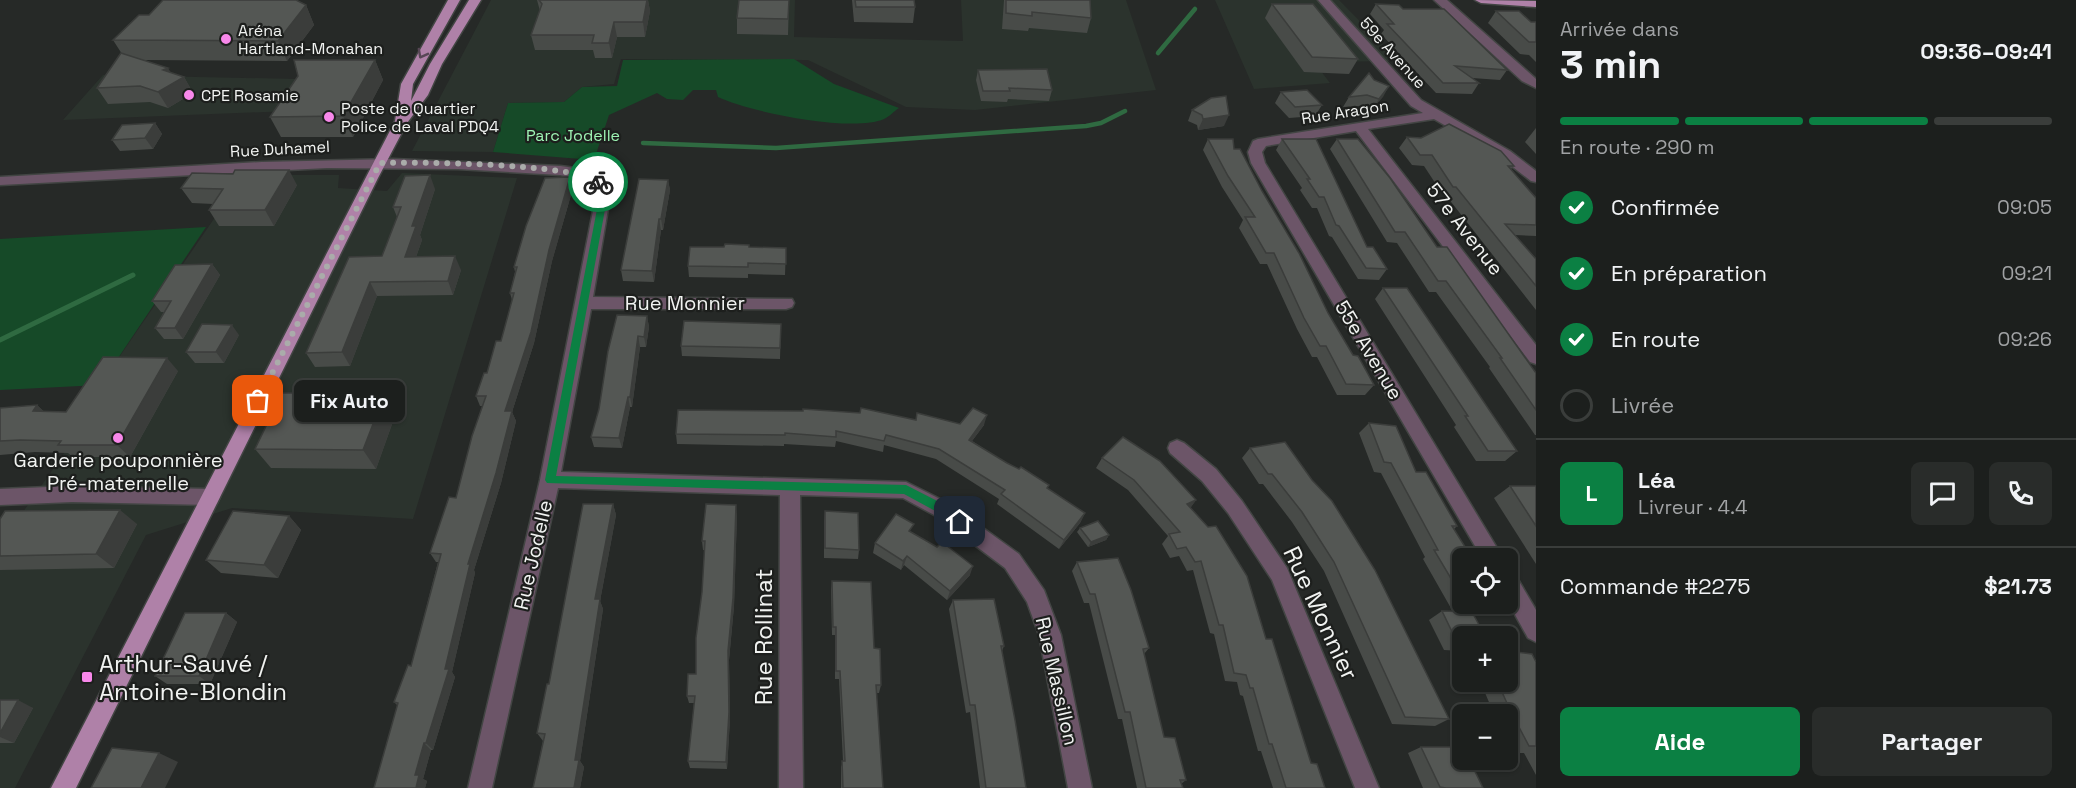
<!DOCTYPE html>
<html lang="fr">
<meta charset="utf-8">
<style>
:root{--surface:#1c1f1d;--page:#292c2a;--text:#f1f3f6;--muted:#a0a2a4;--line:#3a3d3b;--accent:#0b8043}
body{margin:0;font-family:"Space Grotesk",sans-serif;background:var(--page);color:var(--text);height:100vh;display:flex;flex-direction:column;font-size:22px;white-space:nowrap}
*{box-sizing:border-box;margin:0}
p{font-size:20px;color:var(--muted)}
.icon{flex:none;width:33px;height:33px;fill:none;stroke:currentColor;stroke-width:2;stroke-linecap:round;stroke-linejoin:round}
.map{position:relative;flex:1;overflow:hidden}
.panel{display:flex;flex-direction:column;background:var(--surface);width:540px}
.panel>*{flex:none}
.controls{position:absolute;left:1452px;top:548px;display:grid;gap:12px}
.controls a{display:grid;place-items:center;width:66px;height:66px;border-radius:9px;background:var(--surface);box-shadow:0 2px 4px #0004,0 0 0 2px var(--line);font-size:30px}
.pin{position:absolute;display:grid;place-items:center;width:51px;height:51px;color:#fff;margin:-26px;border-radius:12px;box-shadow:0 3px 9px #0006}
.courier{position:absolute;display:grid;place-items:center;width:60px;height:60px;margin:-30px;border:4px solid #0b8043;border-radius:50%;background:#fff;color:#222;box-shadow:0 2px 8px #0007}
.bubble{position:absolute;height:42px;border-radius:9px;background:var(--surface);box-shadow:0 2px 4px #0004,0 0 0 2px var(--line);font-size:20px;font-weight:600;line-height:42px;text-align:center}
.head em{font-style:normal;font-weight:600}
.head div{display:flex;flex-direction:column-reverse}
.head{display:flex;align-items:center;justify-content:space-between;height:102px;padding:0 24px}
h1{font-size:39px;font-weight:600;line-height:45px}
.bar{display:grid;grid-template-columns:repeat(4,1fr);gap:9px 6px;align-content:center;height:72px;padding:0 24px}
.bar i{height:8px;border-radius:4px;background:var(--line)}
.bar .selected{background:var(--accent)}
.bar p{grid-column:span 4}
.line{display:flex;align-items:center;gap:15px;padding:0 24px;border-top:2px solid var(--line)}
.line div{flex:1}
.round{display:grid;place-items:center;flex:none;width:63px;height:63px;border-radius:9px;background:var(--page)}
ol{padding:0 24px;list-style:none}
li{display:flex;align-items:center;gap:18px;height:66px}
li p{margin-inline-start:auto}
li .icon{padding:6px;border-radius:50%;background:var(--accent);color:#fff;stroke-width:4}
li:last-child{color:var(--muted)}
li i{width:33px;height:33px;border:3px solid var(--line);border-radius:50%}
.primary-button{display:flex;gap:12px;margin-top:auto;padding:12px 24px}
.primary-button a{flex:1;height:69px;border-radius:9px;background:var(--accent);color:#fff;font-size:24px;font-weight:600;line-height:69px;text-align:center}
.primary-button a+a{background:var(--page);color:var(--text)}
main{display:flex;flex:1;min-height:0}
.map>svg:first-child{display:block}
</style>
<main>
<div class="map">
<svg width="1536" height="788" viewBox="0 0 1536 788">
<rect width="100%" height="100%" fill="#262927"/>
<g fill="#2b332d">
<path d="M491,0H795L794,37L963,41L961,0H1126L1156,90L975,110L906,107L808,60L621,59L614,84L582,87L564,102L508,103L493,152L412,151Z"/>
<path d="M1215,0H1339L1399,61L1314,62L1330,83L1254,89Z"/>
<path d="M103,75L297,79L290,111L63,120Z"/>
<path d="M402,173L517,178L413,519L232,508L146,535L15,788H0V545L81,429L100,385L244,175H339L338,188L387,191Z"/>
</g>
<g fill="#164a28">
<path d="M794,59L834,84L899,108C894,111 889,117 884,119C852,133 749,112 718,97L716,90H693L683,100L667,99L657,93L609,115L594,160L493,152L508,103L564,102L582,87L617,86L623,60Z"/>
<path d="M206,227L100,385L0,390V239Z"/>
</g>
<g fill="none" stroke-linecap="round" stroke-linejoin="round">
<g stroke="#2f6a41" stroke-width="4.5">
<path d="M1158,53L1195,9"/>
<path d="M643,143L776,148L1086,126L1101,123L1125,111"/>
</g>
<path stroke="#2f6a41" stroke-width="5" d="M0,340L133,275"/>
<defs>
<g id="minor">
<path d="M1318,0H1330L1421,100L1510,151L1536,171V182L1531,181L1500,157L1434,119L1368,129L1536,345V364L1530,362L1356,131L1266,146L1262,152L1265,163L1503,558H1482L1251,163L1248,152L1253,141L1258,139L1423,113L1411,106Z"/>
<path d="M1434,0H1447L1536,79V88L1522,81Z"/>
<path d="M393,159L560,166C580,168 609,172 610,197L593,297L792,299L794,303L792,307L786,309H591L561,472L906,482L950,504L1019,554L1044,590L1061,635L1092,788H1068L1039,635L1027,602L1005,568L936,516L903,498L800,495L803,788H779L780,495L558,488L492,788H468L540,480L595,201L594,187L583,179L560,175L458,169L327,168L0,185V177L262,162Z"/>
<path d="M1177,440L1184,443L1216,469L1242,501L1287,568L1379,788H1355L1272,580L1228,513L1202,481L1170,453L1168,448L1170,443Z"/>
<path d="M72,486L210,489L217,491L220,497L217,503L210,505L72,502L0,505V489Z"/>
<path d="M1508,573L1516,576L1536,610V642L1528,638L1508,602Z"/>
</g>
<g id="major">
<path d="M448,0H460L413,84L411,101L430,64L469,0H481L442,64L428,95L407,123L378,178L76,788H51L395,121L401,84Z"/>
<path d="M1475,0L1536,1V7L1481,3Z"/>
</g>
</defs>
<use href="#minor" stroke="#424543" stroke-width="3"/>
<use href="#major" stroke="#424543" stroke-width="3"/>
<use href="#minor" fill="#6c5568" fill-rule="evenodd"/>
<use href="#major" fill="#af81a8" fill-rule="evenodd"/>
</g>
<g fill="#484b48">
<path d="M537,0H648L650,11L645,37H617L612,58H595L593,50H535L531,35L540,11Z"/>
<path d="M789,0L788,35L737,34V18Z"/>
<path d="M852,0H914L915,7L913,23L854,22Z"/>
<path d="M1004,0H1090L1091,18L1087,33L1029,28L1028,31L1002,29Z"/>
<path d="M1272,4L1358,59L1349,74L1304,72L1265,18Z"/>
<path d="M1376,4L1507,70L1500,80L1472,78L1479,83L1472,94L1436,93L1381,34L1384,30L1370,14Z"/>
<path d="M306,5L314,25L287,61L145,60L171,73L184,77L193,93L168,108L150,102L108,104L97,88L122,54L113,40L149,15Z"/>
<path d="M1496,11L1531,22H1536V62L1529,55L1520,54L1488,23Z"/>
<path d="M375,60L383,80L353,137H281L270,117Z"/>
<path d="M978,70L1052,90L1049,101L1008,99L1007,102L981,101L976,80Z"/>
<path d="M1374,80L1389,86L1372,110L1360,106L1343,107L1349,97Z"/>
<path d="M1281,92L1322,105L1315,116L1289,118L1275,103Z"/>
<path d="M1192,110L1224,126L1198,130L1197,125L1188,121Z"/>
<path d="M155,123L162,134L153,149L120,151L112,140Z"/>
<path d="M1536,128V154L1525,142Z"/>
<path d="M1407,137L1514,166L1511,169L1536,198V236L1515,235L1536,259V310L1448,198H1445L1424,166L1412,165L1399,148Z"/>
<path d="M1208,139L1234,149L1262,191L1328,313L1353,355L1374,385L1365,395H1337L1317,357H1312L1297,329L1267,264H1260L1239,228L1243,220L1222,187L1203,150Z"/>
<path d="M1282,139L1367,247L1387,269L1379,280L1358,279L1332,237L1329,236L1317,208H1312L1300,190L1302,188L1276,150Z"/>
<path d="M1337,139L1437,247L1536,373V435H1535L1489,368L1490,367L1436,292H1429L1397,243L1387,242L1330,149Z"/>
<path d="M570,177L573,188L552,261L534,343L512,412L516,421L501,483L474,570L475,573L452,672L455,677L433,750H431L423,779L427,781L425,788H374L398,706L394,702L411,666L438,562H436L430,553L456,498L483,406H480L476,396L501,341L512,300L510,293L515,272L514,267Z"/>
<path d="M668,180L670,190L663,230H661L654,282L623,281L621,270Z"/>
<path d="M297,185L274,226H219L209,210L213,204L192,203L181,188Z"/>
<path d="M435,189L420,235L422,240L416,257L461,270L453,295L377,296L350,366L315,367L306,353L382,256L397,217L393,207Z"/>
<path d="M749,247L786,248L785,275L748,274V278L689,277L688,266Z"/>
<path d="M212,264L220,275L183,339H164L155,328L164,312H161L152,301Z"/>
<path d="M1383,288L1517,451L1505,461H1476L1454,427L1456,425L1375,299Z"/>
<path d="M647,316L649,327L646,347H640L632,407H630L622,448L594,447L591,437Z"/>
<path d="M781,324L780,359L682,356L681,346Z"/>
<path d="M239,335L224,363H195L186,352Z"/>
<path d="M178,371L130,457H73L68,453L35,452L0,455V408L37,405L43,411L66,412Z"/>
<path d="M385,393L396,413L376,469L271,468L255,449Z"/>
<path d="M916,420L960,424L984,425L972,441L1085,513L1080,523L1059,549L997,504L999,499L936,459L884,445L883,452L836,441L835,447L784,444V446L677,444L676,434Z"/>
<path d="M1369,423L1416,472L1457,526L1454,529L1462,558V603H1495L1485,610H1452L1423,559L1425,557L1381,473L1374,472L1359,433Z"/>
<path d="M1285,442L1449,719L1435,726L1392,724L1324,571L1292,522L1263,484H1259L1242,458L1250,448Z"/>
<path d="M1102,458L1196,500L1190,508L1266,639L1311,763L1325,788H1273L1261,751H1258L1243,696L1240,695L1237,682L1225,681L1214,634L1210,633L1193,570L1187,571L1179,556L1170,558L1162,544L1168,536L1128,490L1096,468Z"/>
<path d="M1510,486H1536V564L1494,498Z"/>
<path d="M613,504L616,515L600,601L603,609L580,761L584,767L580,788H533L543,741L537,733L549,684Z"/>
<path d="M825,511L859,550L858,559L824,558V521Z"/>
<path d="M737,515L734,606L729,660L730,719L727,769L690,768L688,761L694,703H689L687,696L696,674L705,550H703L702,541Z"/>
<path d="M289,516L301,530L278,578L221,573L206,560Z"/>
<path d="M0,519L137,524L114,568L0,570Z"/>
<path d="M1080,528L1109,535L1106,540L1088,547L1077,532Z"/>
<path d="M912,532L970,575L947,600L904,565L901,570L873,553L875,543Z"/>
<path d="M1077,562L1149,648L1144,654L1164,737L1186,780L1181,784L1183,788H1137L1122,719H1118L1089,603H1084L1072,571Z"/>
<path d="M832,581L874,648L881,685L879,693H876L883,788H841V767L843,761L839,679H835V635H832L831,590Z"/>
<path d="M953,600L1004,646L1002,651L1026,788H980L970,712L966,713L949,609Z"/>
<path d="M1442,611L1462,636V651L1444,650L1429,620Z"/>
<path d="M226,613L237,622L210,684H167L155,676Z"/>
<path d="M1536,662V775L1524,753H1514L1508,741V714H1494L1480,681H1508Z"/>
<path d="M0,700L33,708L14,743H0Z"/>
<path d="M1421,747L1483,788H1423L1408,753Z"/>
</g>
<g fill="#3b3d3b">
<path d="M647,0H648L650,11L645,37L643,22Z"/>
<path d="M306,5L314,25L287,61L278,41Z"/>
<path d="M614,22L617,37L612,58L609,43Z"/>
<path d="M375,60L383,80L353,137L343,116Z"/>
<path d="M168,68L176,81L184,77L193,93L168,108L158,92L163,70Z"/>
<path d="M1389,86L1383,97L1372,110L1379,99Z"/>
<path d="M1229,115L1224,126L1198,130L1203,119Z"/>
<path d="M155,123L162,134L153,149L145,138Z"/>
<path d="M289,170L297,185L274,226L265,210Z"/>
<path d="M430,175L435,189L420,235L422,240L411,271L405,257L412,226Z"/>
<path d="M570,177L573,188L552,261L534,343L512,412L516,421L501,483L474,570L475,573L452,672L455,677L433,750L426,743L445,669L468,564L505,411L549,250Z"/>
<path d="M668,180L670,190L663,230L661,219Z"/>
<path d="M659,219L661,230L654,282L652,271Z"/>
<path d="M455,256L461,270L453,295L448,281Z"/>
<path d="M212,264L220,275L183,339L175,328Z"/>
<path d="M370,282L377,296L350,366L342,352Z"/>
<path d="M647,316L649,327L646,347L644,337Z"/>
<path d="M232,325L239,335L224,363L216,352Z"/>
<path d="M638,336L640,347L632,407L630,397Z"/>
<path d="M167,358L178,371L130,457L117,445Z"/>
<path d="M385,393L396,413L376,469L363,450Z"/>
<path d="M628,397L630,407L622,448L619,438Z"/>
<path d="M37,405L51,418L33,411Z"/>
<path d="M987,415L984,425L965,450L969,440Z"/>
<path d="M1196,500L1189,510L1187,504Z"/>
<path d="M613,504L616,515L600,601L603,609L580,761L584,767L580,788H574L575,760L595,599Z"/>
<path d="M736,505L737,515L734,606L729,660L730,719L727,769L726,762L728,651Z"/>
<path d="M120,510L137,524L114,568L96,554Z"/>
<path d="M1085,513L1080,523L1059,549L1064,540Z"/>
<path d="M289,516L301,530L278,578L264,565Z"/>
<path d="M1109,535L1106,540L1088,547L1091,542Z"/>
<path d="M907,556L904,565L901,570L903,561Z"/>
<path d="M973,566L970,575L947,600L950,591Z"/>
<path d="M226,613L237,622L210,684L199,676Z"/>
<path d="M18,700L33,708L14,743L0,737V733Z"/>
<path d="M424,743L431,750L423,779L427,781L425,788H416L415,775Z"/>
<path d="M159,753L178,762L165,788H141Z"/>
</g>
<g fill="#545754" stroke="#3b3d3b" stroke-width="1.5">
<path d="M163,0H296L306,5L278,41L113,40L139,15H149Z"/>
<path d="M539,0H647L643,22H614L609,43H592L594,35H531L542,4Z"/>
<path d="M739,0H789L788,19L737,18Z"/>
<path d="M855,0H914L915,7H856Z"/>
<path d="M1006,0H1090L1091,18L1032,12V16L1006,13Z"/>
<path d="M1272,4H1313L1358,59L1312,57Z"/>
<path d="M1376,4L1399,5L1403,9H1444L1507,70L1455,66L1479,83H1443L1387,24H1394Z"/>
<path d="M1496,11H1519L1531,22H1536V42H1529Z"/>
<path d="M121,53L168,68L163,70L184,77L158,92L140,86L97,88Z"/>
<path d="M294,60H375L343,116L270,117L298,76Z"/>
<path d="M1047,69L1052,90L1009,88L1010,91H983L978,70Z"/>
<path d="M1369,73L1374,80L1389,86L1379,99L1367,95L1349,97Z"/>
<path d="M1307,90L1322,105L1295,107L1281,92Z"/>
<path d="M1226,96L1229,115L1203,119L1202,115L1192,110L1211,98Z"/>
<path d="M155,123L145,138L112,140L122,125Z"/>
<path d="M1449,124L1501,151L1514,166H1508L1536,198V225L1505,224L1536,259V286L1456,187H1453L1432,155H1420L1407,137L1421,138Z"/>
<path d="M1208,139H1233L1234,149H1240L1262,191L1299,253L1328,313L1353,355L1358,356L1374,385L1346,384L1326,346H1320L1304,318L1274,253H1266L1245,217H1255L1228,176Z"/>
<path d="M1282,139H1316L1367,247H1373L1387,269L1366,268L1339,226L1336,225L1324,197H1319L1307,179H1310Z"/>
<path d="M1337,139H1358L1390,178L1437,247H1447L1536,373V410L1500,358H1502L1446,281H1438L1405,232H1395Z"/>
<path d="M235,170H289L265,210H209L223,189L181,188L192,173L233,174Z"/>
<path d="M430,175L412,226H416L405,257L455,256L448,281L370,282L342,352L306,353L349,257L382,256L401,207H393L405,176Z"/>
<path d="M570,177L549,250L531,332L505,411H512L496,473L468,564H470L445,669H449L426,743H424L415,775H419L416,788H374L398,703L394,702L408,665L411,666L441,554L430,553L449,497L456,498L472,436L486,396H476L484,373H487L496,341H501L514,293H510L517,267H514L526,226L545,178Z"/>
<path d="M639,179L668,180L661,219H659L652,271L621,270Z"/>
<path d="M725,244L749,245V247L786,248V264L748,263V267L688,266L690,247H724Z"/>
<path d="M212,264L175,328H155L171,301H152L175,265Z"/>
<path d="M1383,288H1407L1517,451H1488L1465,416H1468Z"/>
<path d="M617,315L647,316L644,337L638,336L630,397H628L619,438L591,437L599,409L608,351Z"/>
<path d="M684,321L781,324L780,348L681,346Z"/>
<path d="M202,324L232,325L216,352H186Z"/>
<path d="M103,357L167,358L117,445H58L61,441L20,440L0,441V408L37,405L33,411L66,412Z"/>
<path d="M282,393H385L363,450L255,449Z"/>
<path d="M861,408L916,420L917,413L960,424L973,408L987,415L969,440L1007,463L1019,469L1021,467L1049,485L1047,488L1085,513L1064,540L1001,494L1005,490L939,449L886,435L884,441L836,431V437L785,433V435L676,434L678,410L803,411V409L860,413Z"/>
<path d="M1369,423L1396,426L1416,472H1426L1457,526H1452L1472,558H1462V597L1434,550H1438L1391,463L1384,462Z"/>
<path d="M1123,437L1160,461L1196,500L1187,504L1208,527L1216,526L1247,576L1266,639H1272L1311,763L1317,764L1325,788H1286L1272,744H1269L1253,688H1250L1246,675L1234,673L1223,625H1219L1201,561L1195,562L1186,547L1177,549L1169,534L1180,532L1134,480L1102,458Z"/>
<path d="M1285,442L1312,480L1332,501L1375,570L1449,719L1405,717L1334,562L1302,512L1272,474H1268L1250,448Z"/>
<path d="M1510,486H1536V526Z"/>
<path d="M583,504H613L595,599H600L575,760H579L574,788H533L545,734L537,733L547,684H549Z"/>
<path d="M706,504L736,505L733,598L728,651L729,712L726,762L688,761L695,696H687L688,674H696V638L702,592L705,541H702Z"/>
<path d="M120,510L96,554L0,556V519L5,511Z"/>
<path d="M233,511L289,516L264,565L206,560Z"/>
<path d="M825,511L858,513L859,550L825,548Z"/>
<path d="M896,514L914,524L909,531L937,547L942,542L973,566L950,591L907,556L903,561L875,543Z"/>
<path d="M1098,521L1109,535L1091,542L1080,528Z"/>
<path d="M1118,558L1131,590L1149,648L1143,649L1164,737L1175,738L1186,780H1180L1183,788H1146L1130,712H1125L1095,594H1090L1077,562Z"/>
<path d="M832,581L871,582L874,648L880,649L881,685H876L883,788H843L842,761H845L840,671H836V627H833Z"/>
<path d="M994,599L1004,646H1001L1015,720L1026,788H986L975,705H970L953,600Z"/>
<path d="M1442,611L1472,612L1485,636H1462V642H1457Z"/>
<path d="M185,613H226L199,676H155Z"/>
<path d="M1508,651L1532,654L1536,662V746H1529L1511,712L1497,681H1508Z"/>
<path d="M0,700H18L0,733Z"/>
<path d="M1421,747H1462V759H1469L1483,788H1446L1440,787Z"/>
<path d="M112,748L159,753L141,788H91Z"/>
</g>
<defs><path id="oneway-chevron" d="M-2-3.5L2.5 0L-2 3.5" fill="none" stroke-width="1.6" stroke-linecap="round" stroke-linejoin="round" transform="scale(1.5)"/></defs>
<use stroke="#574655" href="#oneway-chevron" transform="translate(422 54) rotate(118)"/>
<path fill="#0b8043" d="M598,180L606,190V204L556,476L906,485L947,506L964,519V526H956L939,513L904,494L547,483L545,480L598,204L599,190L594,182Z"/>
<g fill="none" stroke-linecap="round" stroke-linejoin="round">
<path stroke="#aaacaa" stroke-width="6" stroke-dasharray="0 10.8" d="M258,401L380,163C418,162 572,163 598,182"/>
</g>
<g fill="#f888ea" stroke="#1d1f1d" stroke-width="2">
<circle cx="226" cy="39" r="6"/>
<circle cx="189" cy="95" r="6"/>
<circle cx="329" cy="117" r="6"/>
<circle cx="118" cy="438" r="6"/>
<rect x="81" y="671" width="12" height="12" rx="3"/>
</g>
<g text-anchor="middle" dominant-baseline="central" stroke-width="4.5" stroke-linejoin="round" paint-order="stroke">
<g font-size="16" fill="#f1f3f1" stroke="#1d1f1d" text-anchor="start">
<text x="238" y="30">Aréna<tspan x="238" dy="18">Hartland-Monahan</tspan></text>
<text x="201" y="95">CPE Rosamie</text>
<text x="341" y="108">Poste de Quartier<tspan x="341" dy="18">Police de Laval PDQ4</tspan></text>
</g>
<g font-size="16" fill="#f1f3f1" stroke="#1d1f1d">
<text transform="translate(1393 53) rotate(48)">59e Avenue</text>
<text transform="translate(1345 112) rotate(-9)">Rue Aragon</text>
<text transform="translate(280 149) rotate(-3)">Rue Duhamel</text>
</g>
<g font-size="16" fill="#9ef4b4" stroke="#1d1f1d">
<text x="573" y="135">Parc Jodelle</text>
</g>
<g font-size="20" fill="#f1f3f1" stroke="#1d1f1d">
<text transform="translate(1465 229) rotate(52)">57e Avenue</text>
<text x="685" y="303">Rue Monnier</text>
<text transform="translate(1369 350) rotate(59)">55e Avenue</text>
<text transform="translate(533 555) rotate(-77)">Rue Jodelle</text>
<text transform="translate(1057 681) rotate(77)">Rue Massillon</text>
</g>
<g font-size="20" fill="#f1f3f1" stroke="#1d1f1d">
<text x="118" y="460">Garderie pouponnière<tspan x="118" dy="23">Pré-maternelle</tspan></text>
</g>
<g font-size="24" fill="#f1f3f1" stroke="#1d1f1d">
<text transform="translate(1321 613) rotate(65)">Rue Monnier</text>
<text transform="translate(763 637) rotate(-90)">Rue Rollinat</text>
</g>
<g font-size="24" fill="#f1f3f1" stroke="#1d1f1d" text-anchor="start">
<text x="99" y="663">Arthur-Sauvé /<tspan x="99" dy="28">Antoine-Blondin</tspan></text>
</g>
</g>
</svg>
<div class="controls">
<a><svg class="icon" aria-label="locate" viewBox="0 0 24 24"><circle cx="12" cy="12" r="6"/><path d="M12 2v4M12 18v4M2 12h4M18 12h4"/></svg></a>
<a>+</a>
<a>−</a>
</div>
<div class="pin" style="left:258px;top:401px;background:#ea580c"><svg class="icon" aria-label="bag" viewBox="0 0 24 24"><path d="M5 8h14l-1 12H6zM9 8a3 3 0 0 1 6 0"/></svg></div>
<div class="pin" style="left:960px;top:522px;background:#1f2937"><svg class="icon" aria-label="home" viewBox="0 0 24 24"><path d="M3 11l9-7 9 7M6 9v11h12V9"/></svg></div>
<div class="courier" style="left:598px;top:182px"><svg class="icon" aria-label="bike" viewBox="0 0 24 24"><circle cx="6" cy="16" r="4"/><circle cx="18" cy="16" r="4"/><path d="M6 16l4-8h5l3 8M10 8l3 8H6M13 5h3"/></svg></div>
<div class="bubble" style="left:294px;top:380px;width:111px">Fix Auto</div>
</div>
<section class="panel">
<div class="head"><div><h1>3 min</h1><p>Arrivée dans</p></div><em>09:36–09:41</em></div>
<div class="bar"><i class="selected"></i><i class="selected"></i><i class="selected"></i><i></i><p>En route · 290 m</p></div>
<ol>
<li><svg class="icon" aria-label="check" viewBox="0 0 24 24"><path d="M5 12l5 5 9-10"/></svg>Confirmée<p>09:05</p></li>
<li><svg class="icon" aria-label="check" viewBox="0 0 24 24"><path d="M5 12l5 5 9-10"/></svg>En préparation<p>09:21</p></li>
<li><svg class="icon" aria-label="check" viewBox="0 0 24 24"><path d="M5 12l5 5 9-10"/></svg>En route<p>09:26</p></li>
<li><i></i>Livrée</li>
</ol>
<div class="line" style="height:108px"><b class="round" style="background:var(--accent);color:#fff">L</b><div><b>Léa</b><p>Livreur · 4.4</p></div><a class="round"><svg class="icon" aria-label="chat" viewBox="0 0 24 24"><path d="M4 5h16v11H9l-5 4z"/></svg></a><a class="round"><svg class="icon" aria-label="phone" viewBox="0 0 24 24"><path d="M5 4h4l2 5-3 2q2 4 5 5l2-3 5 2v4C11 20 4 13 5 4z"/></svg></a></div>
<div class="line" style="height:78px"><div>Commande #2275</div><b>$21.73</b></div>
<div class="primary-button"><a>Aide</a><a>Partager</a></div>
</section>
</main>
